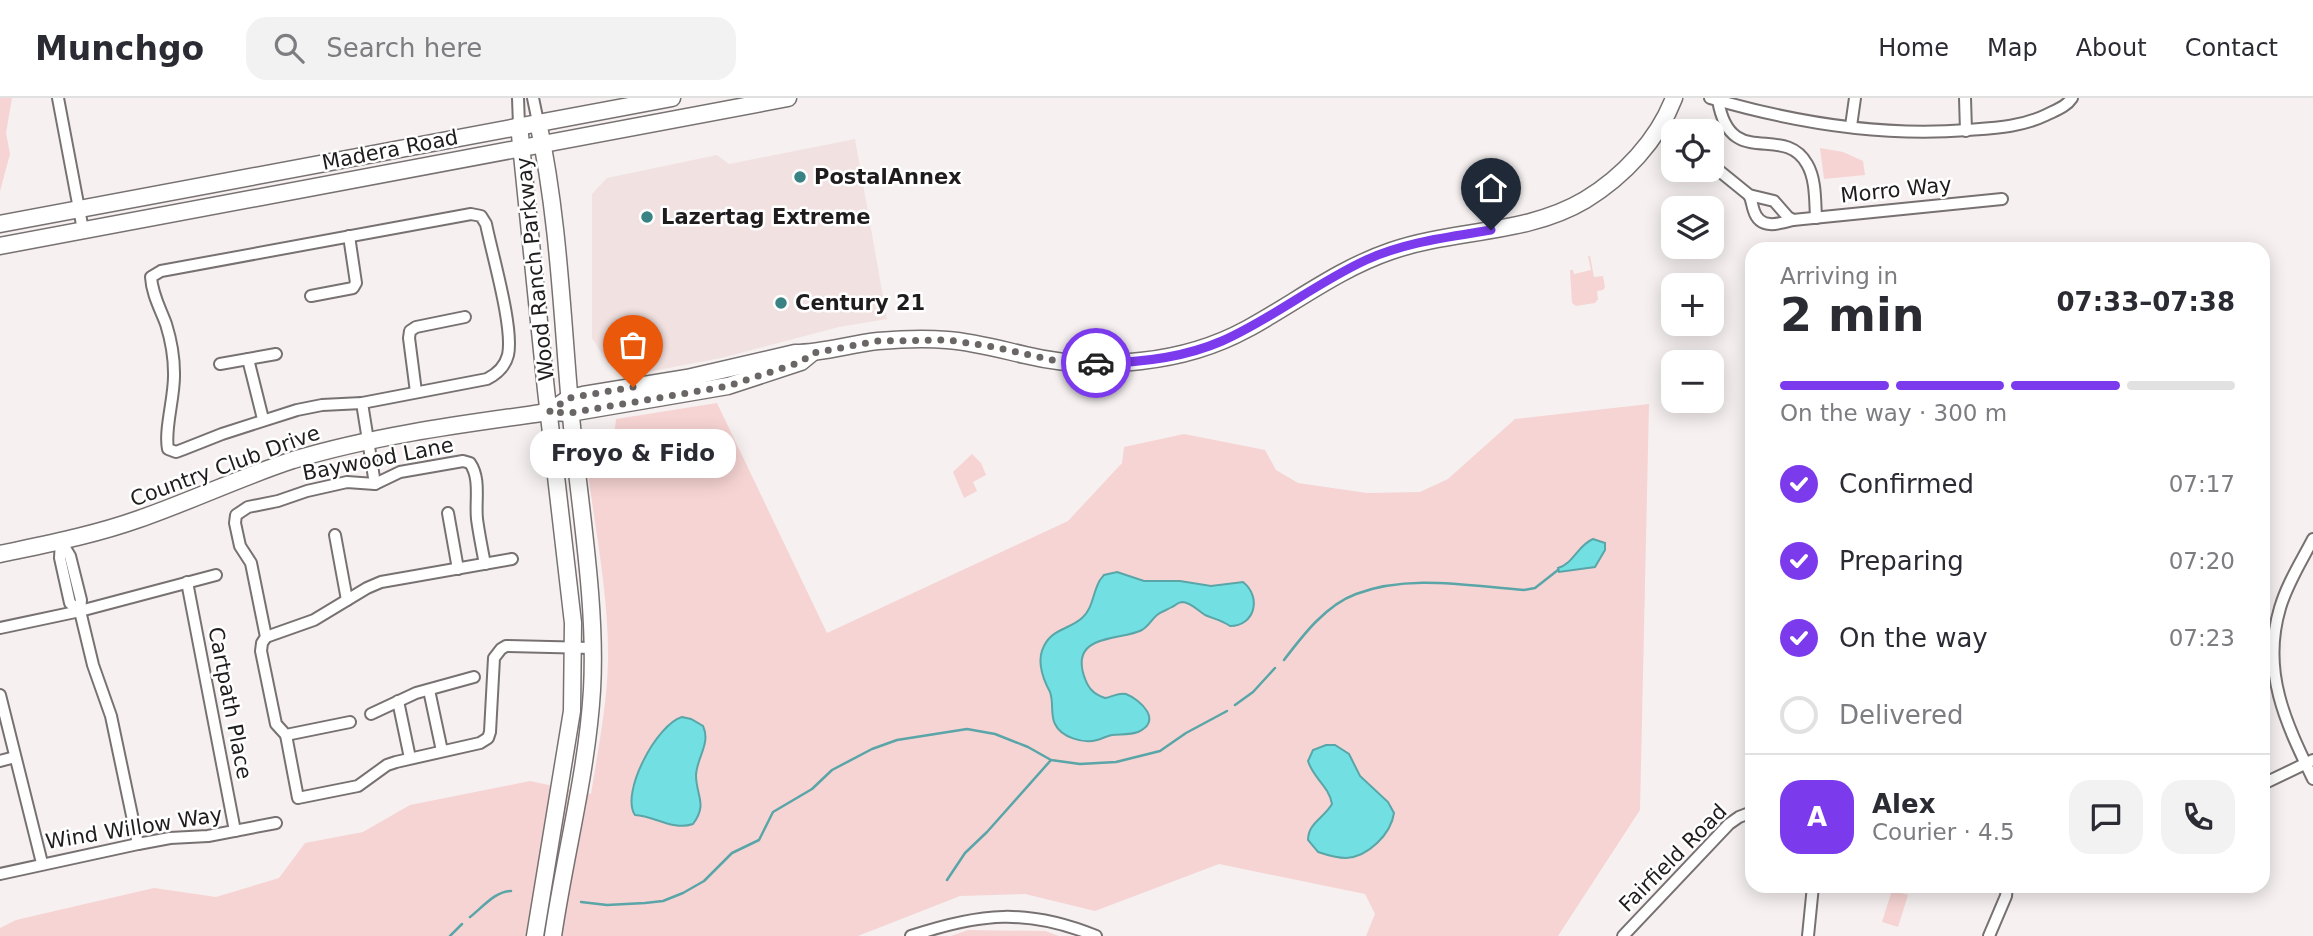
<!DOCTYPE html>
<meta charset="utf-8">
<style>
:root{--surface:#fff;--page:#f2f2f3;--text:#2b2b33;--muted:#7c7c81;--line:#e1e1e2;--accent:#7c3aed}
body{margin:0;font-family:"DejaVu Sans",sans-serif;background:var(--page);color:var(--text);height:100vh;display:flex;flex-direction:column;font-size:26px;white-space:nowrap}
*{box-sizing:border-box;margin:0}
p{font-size:23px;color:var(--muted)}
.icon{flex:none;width:38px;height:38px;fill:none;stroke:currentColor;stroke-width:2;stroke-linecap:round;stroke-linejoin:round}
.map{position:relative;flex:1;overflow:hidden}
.side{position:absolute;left:1745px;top:144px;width:525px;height:651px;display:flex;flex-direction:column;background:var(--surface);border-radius:21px;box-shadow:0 4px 18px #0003}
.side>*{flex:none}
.controls{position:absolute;left:1661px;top:21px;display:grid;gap:14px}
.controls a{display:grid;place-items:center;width:63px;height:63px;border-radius:14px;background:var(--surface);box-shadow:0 4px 18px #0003;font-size:35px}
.pin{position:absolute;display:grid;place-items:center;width:60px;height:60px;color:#fff;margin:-72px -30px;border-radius:50% 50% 50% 0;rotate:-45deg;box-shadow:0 0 7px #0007}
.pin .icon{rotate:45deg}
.courier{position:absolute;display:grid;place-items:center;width:70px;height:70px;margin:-35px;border:5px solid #7c3aed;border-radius:50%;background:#fff;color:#222;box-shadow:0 2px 9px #0007}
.bubble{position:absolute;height:49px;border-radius:21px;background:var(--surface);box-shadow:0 4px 18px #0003;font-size:23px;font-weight:800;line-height:49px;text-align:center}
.overview em{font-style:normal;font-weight:800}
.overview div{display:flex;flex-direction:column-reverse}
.overview{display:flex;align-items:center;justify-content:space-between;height:119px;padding:0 35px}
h1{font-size:46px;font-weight:800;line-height:52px}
.bar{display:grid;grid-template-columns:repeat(4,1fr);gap:10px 7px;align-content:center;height:84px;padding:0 35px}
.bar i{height:9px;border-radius:5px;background:var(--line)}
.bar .selected{background:var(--accent)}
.bar p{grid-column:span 4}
.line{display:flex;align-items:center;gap:18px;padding:0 35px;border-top:2px solid var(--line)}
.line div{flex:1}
.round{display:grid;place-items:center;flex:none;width:74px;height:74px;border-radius:21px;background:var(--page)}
ol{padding:0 35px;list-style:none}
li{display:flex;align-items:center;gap:21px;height:77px}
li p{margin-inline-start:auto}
li .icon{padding:7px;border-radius:50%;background:var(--accent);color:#fff;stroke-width:4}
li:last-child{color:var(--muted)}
li i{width:38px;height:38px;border:4px solid var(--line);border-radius:50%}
header{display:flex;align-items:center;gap:42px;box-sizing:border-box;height:98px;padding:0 35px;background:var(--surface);border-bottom:2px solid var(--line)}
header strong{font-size:33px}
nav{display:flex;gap:38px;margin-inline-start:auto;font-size:24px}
.search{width:490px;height:63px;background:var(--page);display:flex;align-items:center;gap:18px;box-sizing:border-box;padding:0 24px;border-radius:21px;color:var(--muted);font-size:26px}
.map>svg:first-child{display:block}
</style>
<header>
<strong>Munchgo</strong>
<div class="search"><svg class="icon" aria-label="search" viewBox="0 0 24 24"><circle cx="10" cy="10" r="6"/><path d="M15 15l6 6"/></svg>Search here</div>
<nav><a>Home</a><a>Map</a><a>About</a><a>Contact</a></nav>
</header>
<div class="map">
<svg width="2313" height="838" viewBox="0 0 2313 838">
<rect width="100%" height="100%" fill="#f6f0f0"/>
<path fill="#f1e2e1" d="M855,41L887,221L839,229L721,260L631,277L607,264L592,240V96L607,80L717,57L729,66Z"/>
<g fill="#f6d4d3">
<path d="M0,0H12L6,35L10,56L0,93Z"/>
<path d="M1820,50L1843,54L1863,63L1865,77L1824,81Z"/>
<path d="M1588,158H1590L1594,179L1603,178L1605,189L1603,192L1597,193L1598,201L1595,205L1576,208L1572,205L1570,172H1573L1574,176L1591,172Z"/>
<path d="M717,305L827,535L1068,423L1122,365L1124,349L1184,336L1265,352L1276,372L1298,385L1367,395L1420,394L1448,381L1515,321L1649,306L1640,712L1558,838H1366L1375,816L1365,796L1219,766L1095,813L1025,796L960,798L858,838H0V830L16,822L154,790L216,799L279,780L305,745L363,734L410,707L530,683L591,696C598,652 607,607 608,563C609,496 594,426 586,360C609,354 614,345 616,321Z"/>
<path d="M972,356L981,365L986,377L973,384L977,393L964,400L953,374Z"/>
<path d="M1892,792L1908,797L1898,829L1882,824Z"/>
<path d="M968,832L1045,833L1059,838H951Z"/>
</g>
<g fill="#72e0e2" stroke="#59a5a7" stroke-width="2">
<path d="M1593,441L1605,445V452L1595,469L1559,474L1558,470C1574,465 1578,447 1593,441Z"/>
<path d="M1117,474L1144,483H1180L1211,488L1243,484C1262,499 1255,528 1230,528C1221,522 1214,521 1205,517C1198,513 1191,504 1182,504C1176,505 1177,507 1172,509C1167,512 1162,513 1157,517C1152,521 1149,528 1142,532C1121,543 1070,535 1084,578C1088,590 1093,596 1105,600C1112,599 1119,594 1126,596C1141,602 1163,623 1138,634C1130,637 1120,636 1112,637C1106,638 1102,641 1097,642C1083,646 1061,639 1055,626C1050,616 1054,605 1050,594C1043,581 1036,563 1044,548C1052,531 1070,531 1082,520C1093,511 1093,493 1100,482L1104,477Z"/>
<path d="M682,619L691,621L703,628C711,645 697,659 696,677C696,698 708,706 693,726C673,733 655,718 635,717C620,695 657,626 682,619Z"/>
<path d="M1326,647H1335L1349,656L1360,678L1388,704L1394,715C1391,736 1368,759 1346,760C1337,760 1327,757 1318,754L1308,742C1308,725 1324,720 1332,706C1329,688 1313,680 1308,663L1313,652Z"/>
</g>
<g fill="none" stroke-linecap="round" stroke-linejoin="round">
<g stroke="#59a5a7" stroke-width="2.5">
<path d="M1284,562C1303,537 1326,507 1356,496C1409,476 1469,488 1524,492L1535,490L1558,472"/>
<path d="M1235,607L1253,594L1275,570"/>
<path d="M947,782L965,755L987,734L1051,662"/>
<path d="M581,804L607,807L645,805L663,803L683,795L704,783L732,755L759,742L773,714L812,691L832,672L872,651L897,642L967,631L995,636L1028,649L1051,662L1080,666L1116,664L1160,653L1186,635L1227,613"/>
<path d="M470,819C482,810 495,793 511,793"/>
<path d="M450,838L462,826"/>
</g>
<defs>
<g id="street">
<path d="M58,0L83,132"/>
<path d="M518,0L519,27"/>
<path d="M533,0L538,24"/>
<path d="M1710,0C1792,24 1882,39 1968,32C1995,30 2021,29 2046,17C2056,12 2066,9 2072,0"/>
<path d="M1965,0L1966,33"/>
<path d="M1718,2C1730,74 1783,24 1807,66C1816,81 1815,103 1816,120"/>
<path d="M1851,28L1855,0"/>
<path d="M1712,67L1749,97L1774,103L1788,119L1793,122"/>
<path d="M1749,97C1752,102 1752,108 1754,113C1760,132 1779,126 1793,122L2002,101"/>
<path d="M471,116L481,118L486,126C492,156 514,230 508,257C505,269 497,276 487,281L362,305L322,307L297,312L222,336L184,351L176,354L168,351C164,331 175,298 174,275C174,258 171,242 166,226C160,210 152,196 151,179L161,173Z"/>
<path d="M311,198L353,190L356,185L349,138"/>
<path d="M248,261L263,321"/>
<path d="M220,266L276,256"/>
<path d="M416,294L409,240L410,233L416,229L465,219"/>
<path d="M362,305L375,386"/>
<path d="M448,415L458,471"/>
<path d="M335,437L347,502"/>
<path d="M2313,441C2301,464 2287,486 2280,510C2261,574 2286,625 2313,681"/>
<path d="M61,443L70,458L81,502L80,513L93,567L111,618L138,746"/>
<path d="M61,443L60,460L70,505L80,513"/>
<path d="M187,484L235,733"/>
<path d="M0,530L80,513L216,477"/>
<path d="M266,539L314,522L367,490L381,484L512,461"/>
<path d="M429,592L442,653"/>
<path d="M0,597L42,765"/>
<path d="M398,603L410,660"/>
<path d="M371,616L416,595L474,579"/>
<path d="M350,624L286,637L276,626L261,553L262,545L266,539L251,465L240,448L235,425L236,417L248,409L278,403L307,393L347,384L375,386L400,374L463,363L470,365C481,381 475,403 477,421C479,436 482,451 485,466"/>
<path d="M286,637L298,700L358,688L387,667L396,664L480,645L488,640L490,634L494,560L501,551L506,548L592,550"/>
<path d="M0,663L15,659"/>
<path d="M2263,686L2313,662"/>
<path d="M0,776L138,746L170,740L208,738L276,725"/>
<path d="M911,838C980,815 1027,810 1096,838"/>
<path d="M1623,838L1729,726L1739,719L1752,714"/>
<path d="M1808,838L1813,788"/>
<path d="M1989,838L2006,798L2007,788"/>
</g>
<g id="secondary">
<path d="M538,24C559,121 562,220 571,318C579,406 597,505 592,592C587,675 565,756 553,838"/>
<path d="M519,27L546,292L573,525L572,613L535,838"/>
<path d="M0,126L672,0"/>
<path d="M0,148L788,0"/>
<path d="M549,314L569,300L583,297L687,280L795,255C823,255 850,246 878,243C901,241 925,240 947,242C974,244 999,251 1025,257C1062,266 1103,268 1141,263C1178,259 1214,249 1247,231C1295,205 1338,171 1391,153C1454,131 1526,137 1585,102C1623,79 1658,42 1674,0"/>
<path d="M0,456C47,446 94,437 139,421C191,403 241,379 293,362C376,337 463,326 549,314L570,315L728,288L801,264L812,255"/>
</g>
</defs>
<use href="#street" stroke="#777271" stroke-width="14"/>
<use href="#secondary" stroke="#777271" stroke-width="19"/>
<use href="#street" stroke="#fff" stroke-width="10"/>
<use href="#secondary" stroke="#fff" stroke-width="16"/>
</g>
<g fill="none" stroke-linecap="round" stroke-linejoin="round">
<path stroke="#6a6666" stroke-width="7" stroke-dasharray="0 12.6" d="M633,289L569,300L549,314L570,315L728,288L801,264L813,255L878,243L948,242L994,249L1052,262L1096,265"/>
<path stroke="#7c3aed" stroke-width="9" d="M1096,265C1138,265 1183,260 1222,243C1272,221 1316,185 1366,162C1405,144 1449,139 1491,132"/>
</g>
<g fill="#3a8384" stroke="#fff" stroke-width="2.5">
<circle cx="800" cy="79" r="7"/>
<circle cx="647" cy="119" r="7"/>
<circle cx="781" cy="205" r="7"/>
</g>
<g text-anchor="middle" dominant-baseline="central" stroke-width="5" stroke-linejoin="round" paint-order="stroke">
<g font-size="21" fill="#1e1c1c" stroke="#fff">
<text transform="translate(390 52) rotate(-11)">Madera Road</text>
<text transform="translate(1896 92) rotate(-6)">Morro Way</text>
<text transform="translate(535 171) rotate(-96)">Wood Ranch Parkway</text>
<text transform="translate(378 361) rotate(-11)">Baywood Lane</text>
<text transform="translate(225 368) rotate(-20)">Country Club Drive</text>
<text transform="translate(230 605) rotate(79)">Cartpath Place</text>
<text transform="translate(134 730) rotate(-9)">Wind Willow Way</text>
<text transform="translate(1673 760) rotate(-45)">Fairfield Road</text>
</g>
<g font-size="21" font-weight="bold" fill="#1e1c1c" stroke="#fff" text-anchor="start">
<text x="814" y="79">PostalAnnex</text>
<text x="661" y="119">Lazertag Extreme</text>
<text x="795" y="205">Century 21</text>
</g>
</g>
</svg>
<div class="controls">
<a><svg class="icon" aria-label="locate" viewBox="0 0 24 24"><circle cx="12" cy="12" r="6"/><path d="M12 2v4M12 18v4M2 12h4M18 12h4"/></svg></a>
<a><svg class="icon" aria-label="layers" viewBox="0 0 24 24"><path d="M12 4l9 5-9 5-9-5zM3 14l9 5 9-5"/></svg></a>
<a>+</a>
<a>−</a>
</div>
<div class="pin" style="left:633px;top:289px;background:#ea580c"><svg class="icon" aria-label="bag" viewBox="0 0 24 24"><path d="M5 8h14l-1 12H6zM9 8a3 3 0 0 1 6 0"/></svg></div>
<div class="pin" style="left:1491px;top:132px;background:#1f2937"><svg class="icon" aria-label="home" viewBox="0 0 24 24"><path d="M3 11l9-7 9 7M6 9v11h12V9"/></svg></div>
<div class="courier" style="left:1096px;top:265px"><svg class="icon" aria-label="car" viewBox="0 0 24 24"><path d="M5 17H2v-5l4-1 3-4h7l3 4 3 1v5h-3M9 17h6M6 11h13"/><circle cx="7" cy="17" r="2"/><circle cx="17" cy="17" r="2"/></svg></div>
<div class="bubble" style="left:530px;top:331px;width:206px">Froyo &amp; Fido</div>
<section class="side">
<div class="overview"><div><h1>2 min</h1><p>Arriving in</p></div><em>07:33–07:38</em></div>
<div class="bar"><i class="selected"></i><i class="selected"></i><i class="selected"></i><i></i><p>On the way · 300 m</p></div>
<ol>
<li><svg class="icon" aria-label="check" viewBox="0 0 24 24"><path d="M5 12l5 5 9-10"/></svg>Confirmed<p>07:17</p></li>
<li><svg class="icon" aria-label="check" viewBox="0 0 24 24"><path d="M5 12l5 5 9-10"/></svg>Preparing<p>07:20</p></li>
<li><svg class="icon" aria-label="check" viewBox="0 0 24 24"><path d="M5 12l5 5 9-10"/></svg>On the way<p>07:23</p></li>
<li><i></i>Delivered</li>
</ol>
<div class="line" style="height:126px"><b class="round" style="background:var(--accent);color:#fff">A</b><div><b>Alex</b><p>Courier · 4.5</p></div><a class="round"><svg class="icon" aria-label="chat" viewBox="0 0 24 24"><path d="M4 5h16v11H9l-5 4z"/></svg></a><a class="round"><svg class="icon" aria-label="phone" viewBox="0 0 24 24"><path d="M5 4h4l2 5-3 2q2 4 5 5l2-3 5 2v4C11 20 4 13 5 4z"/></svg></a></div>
</section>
</div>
